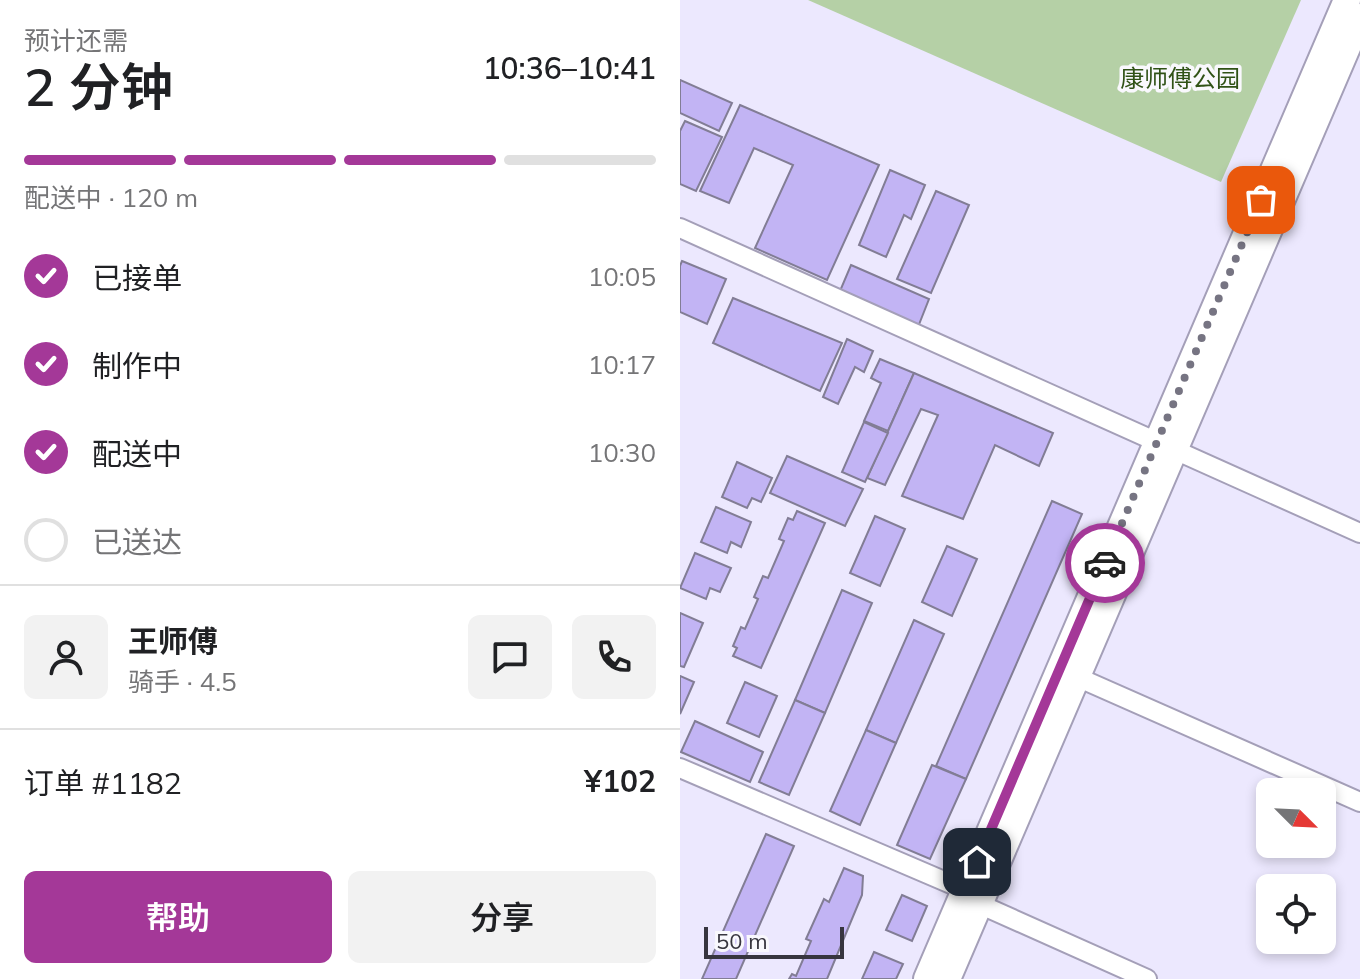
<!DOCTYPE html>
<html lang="zh">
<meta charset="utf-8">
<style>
:root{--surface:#fff;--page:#f2f2f2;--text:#202124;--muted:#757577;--line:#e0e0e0;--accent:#a43898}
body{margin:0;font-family:Mulish,"Noto Sans SC",sans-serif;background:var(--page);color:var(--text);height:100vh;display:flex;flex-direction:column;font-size:30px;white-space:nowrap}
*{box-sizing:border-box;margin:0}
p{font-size:26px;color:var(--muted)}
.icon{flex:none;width:44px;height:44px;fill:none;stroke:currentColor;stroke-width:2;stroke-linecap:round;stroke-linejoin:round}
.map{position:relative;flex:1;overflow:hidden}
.side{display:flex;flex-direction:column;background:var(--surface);width:680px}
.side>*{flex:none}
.needle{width:52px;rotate:114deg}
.buttons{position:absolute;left:576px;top:778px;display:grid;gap:16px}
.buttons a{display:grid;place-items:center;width:80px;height:80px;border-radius:12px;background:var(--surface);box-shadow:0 4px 12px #0003;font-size:40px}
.scale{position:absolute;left:24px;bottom:20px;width:140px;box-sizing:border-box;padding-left:8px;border:4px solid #37353f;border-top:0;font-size:22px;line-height:28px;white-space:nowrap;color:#37353f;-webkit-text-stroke:6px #f9f8fd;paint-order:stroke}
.pin{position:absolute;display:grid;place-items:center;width:68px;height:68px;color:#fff;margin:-34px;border-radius:16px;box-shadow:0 4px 12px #0006}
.courier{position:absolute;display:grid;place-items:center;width:80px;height:80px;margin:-40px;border:6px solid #a43898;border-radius:50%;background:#fff;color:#222;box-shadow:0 2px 10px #0007}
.summary em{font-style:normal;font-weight:600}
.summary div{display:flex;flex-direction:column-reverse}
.summary{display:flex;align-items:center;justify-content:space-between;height:136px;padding:0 24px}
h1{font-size:52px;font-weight:600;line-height:60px}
.bar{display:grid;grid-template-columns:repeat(4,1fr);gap:12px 8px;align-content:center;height:96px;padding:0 24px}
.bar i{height:10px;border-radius:6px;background:var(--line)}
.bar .current{background:var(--accent)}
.bar p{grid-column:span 4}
.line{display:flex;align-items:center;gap:20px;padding:0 24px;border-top:2px solid var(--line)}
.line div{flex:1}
.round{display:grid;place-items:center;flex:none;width:84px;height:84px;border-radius:12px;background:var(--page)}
ol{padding:0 24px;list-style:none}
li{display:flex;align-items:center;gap:24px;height:88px}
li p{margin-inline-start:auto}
li .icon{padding:8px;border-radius:50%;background:var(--accent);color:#fff;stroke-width:4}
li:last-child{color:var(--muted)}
li i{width:44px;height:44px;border:4px solid var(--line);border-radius:50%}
.primary-button{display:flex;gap:16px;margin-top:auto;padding:16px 24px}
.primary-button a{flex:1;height:92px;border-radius:12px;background:var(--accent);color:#fff;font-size:32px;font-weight:600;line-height:92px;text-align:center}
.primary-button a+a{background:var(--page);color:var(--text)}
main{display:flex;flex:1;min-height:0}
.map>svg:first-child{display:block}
</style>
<main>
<section class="side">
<div class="summary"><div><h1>2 分钟</h1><p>预计还需</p></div><em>10:36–10:41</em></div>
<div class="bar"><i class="current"></i><i class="current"></i><i class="current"></i><i></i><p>配送中 · 120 m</p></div>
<ol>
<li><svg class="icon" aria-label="check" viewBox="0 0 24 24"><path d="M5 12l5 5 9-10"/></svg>已接单<p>10:05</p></li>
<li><svg class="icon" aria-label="check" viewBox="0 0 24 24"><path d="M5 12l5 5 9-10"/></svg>制作中<p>10:17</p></li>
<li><svg class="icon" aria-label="check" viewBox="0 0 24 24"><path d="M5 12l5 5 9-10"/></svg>配送中<p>10:30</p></li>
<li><i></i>已送达</li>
</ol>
<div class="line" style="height:144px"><a class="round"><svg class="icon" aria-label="person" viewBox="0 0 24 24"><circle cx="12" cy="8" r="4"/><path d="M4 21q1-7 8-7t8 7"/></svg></a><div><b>王师傅</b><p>骑手 · 4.5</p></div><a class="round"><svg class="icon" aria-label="chat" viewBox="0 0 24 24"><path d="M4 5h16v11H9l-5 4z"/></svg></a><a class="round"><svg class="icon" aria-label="phone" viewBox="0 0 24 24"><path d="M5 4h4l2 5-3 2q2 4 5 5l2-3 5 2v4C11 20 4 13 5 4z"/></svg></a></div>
<div class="line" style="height:104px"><div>订单 #1182</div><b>¥102</b></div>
<div class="primary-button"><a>帮助</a><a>分享</a></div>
</section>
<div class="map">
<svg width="680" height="979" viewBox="0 0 680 979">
<rect width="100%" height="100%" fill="#ece8fe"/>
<path fill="#b5d0a6" d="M128,0H621L541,182Z"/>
<g fill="#c2b4f4" stroke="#827d95" stroke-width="2">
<path d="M0,80L52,103L39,131L0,113Z"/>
<path d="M60,105L199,165L147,280L75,248L113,165L74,148L49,203L20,191Z"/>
<path d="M5,121L42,137L16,191L0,184V131Z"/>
<path d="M210,170L245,185L231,219L224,215L206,257L179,245Z"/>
<path d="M256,191L289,205L251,293L217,279Z"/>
<path d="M2,261L46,279L27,324L0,312V266Z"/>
<path d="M171,265L249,299L238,327L160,291Z"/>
<path d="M53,298L162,343L140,391L33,343Z"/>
<path d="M167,339L193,351L184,372L175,367L158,404L143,397Z"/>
<path d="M200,359L234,373L208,431L184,421L201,383L191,378Z"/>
<path d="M234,373L373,433L359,466L315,445L283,519L222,496L258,415L241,409L205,485L187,478Z"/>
<path d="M184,422L208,433L185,482L162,472Z"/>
<path d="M107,456L183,489L165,526L90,493Z"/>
<path d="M57,462L92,478L81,502L72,498L67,508L42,497Z"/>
<path d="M372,501L402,514L286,779L256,766Z"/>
<path d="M36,507L71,522L61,547L51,542L47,553L21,542Z"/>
<path d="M117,511L145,523L81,668L53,656L57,648L53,646L61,627L65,629L78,599L74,597L83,576L88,578L104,541L99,539L108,518L113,520Z"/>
<path d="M195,516L225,529L200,586L170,573Z"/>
<path d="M267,546L297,559L272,616L242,602Z"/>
<path d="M15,553L51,568L40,592L30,588L26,599L0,588Z"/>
<path d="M162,590L192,603L145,713L115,700Z"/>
<path d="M0,613L23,623L4,667L0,666Z"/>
<path d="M234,620L264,634L216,743L186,730Z"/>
<path d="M0,676L14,682L0,714Z"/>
<path d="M65,682L97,696L79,737L47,723Z"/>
<path d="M115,700L145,713L109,795L79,782Z"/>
<path d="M15,721L83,752L70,782L1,752Z"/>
<path d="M186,730L216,743L180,825L150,811Z"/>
<path d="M252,765L286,779L250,859L217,845Z"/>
<path d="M86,834L114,846L56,979H22Z"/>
<path d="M164,868L183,876L182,895L147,979H109L112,974L116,976L131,941L126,939L144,899L149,902Z"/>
<path d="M222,895L247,906L232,941L206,930Z"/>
<path d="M194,952L223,964L216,979H182Z"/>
</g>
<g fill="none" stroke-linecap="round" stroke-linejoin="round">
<defs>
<g id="street">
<path d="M0,228L680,533"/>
<path d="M397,677L680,802"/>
<path d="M0,768L285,890"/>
<path d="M299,904L467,979"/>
</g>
<g id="secondary">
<path d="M247,979L667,0"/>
<path d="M267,979L680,17"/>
</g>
</defs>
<use href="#street" stroke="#a49fb8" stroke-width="22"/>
<use href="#secondary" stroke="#a49fb8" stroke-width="30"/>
<use href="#street" stroke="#fff" stroke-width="18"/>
<use href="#secondary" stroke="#fff" stroke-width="26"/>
</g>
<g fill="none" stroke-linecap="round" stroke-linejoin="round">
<path stroke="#767482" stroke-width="8" stroke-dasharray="0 14.4" d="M425,563L581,200"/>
<path stroke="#a43898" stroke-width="10" d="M297,862L425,563"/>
</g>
<g text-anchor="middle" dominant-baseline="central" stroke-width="7" stroke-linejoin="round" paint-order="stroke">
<g font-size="24" fill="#305216" stroke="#f9f8fd">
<text x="500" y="78">康师傅公园</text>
</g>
</g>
</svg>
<div class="buttons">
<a><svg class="needle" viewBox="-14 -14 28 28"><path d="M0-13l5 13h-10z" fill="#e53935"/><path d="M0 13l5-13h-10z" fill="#757577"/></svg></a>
<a><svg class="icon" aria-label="locate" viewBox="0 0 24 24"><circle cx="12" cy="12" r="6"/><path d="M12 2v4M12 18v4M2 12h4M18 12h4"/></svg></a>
</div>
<div class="scale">50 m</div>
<div class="pin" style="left:581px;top:200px;background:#ea580c"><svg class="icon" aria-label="bag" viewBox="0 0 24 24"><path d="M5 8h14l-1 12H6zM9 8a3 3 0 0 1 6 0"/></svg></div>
<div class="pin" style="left:297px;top:862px;background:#1f2937"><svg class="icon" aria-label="home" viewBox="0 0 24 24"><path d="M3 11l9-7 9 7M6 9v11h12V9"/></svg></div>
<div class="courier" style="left:425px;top:563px"><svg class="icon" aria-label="car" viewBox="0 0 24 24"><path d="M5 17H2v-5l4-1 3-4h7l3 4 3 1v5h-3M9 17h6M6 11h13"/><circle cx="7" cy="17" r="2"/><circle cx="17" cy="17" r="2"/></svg></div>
</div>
</main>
